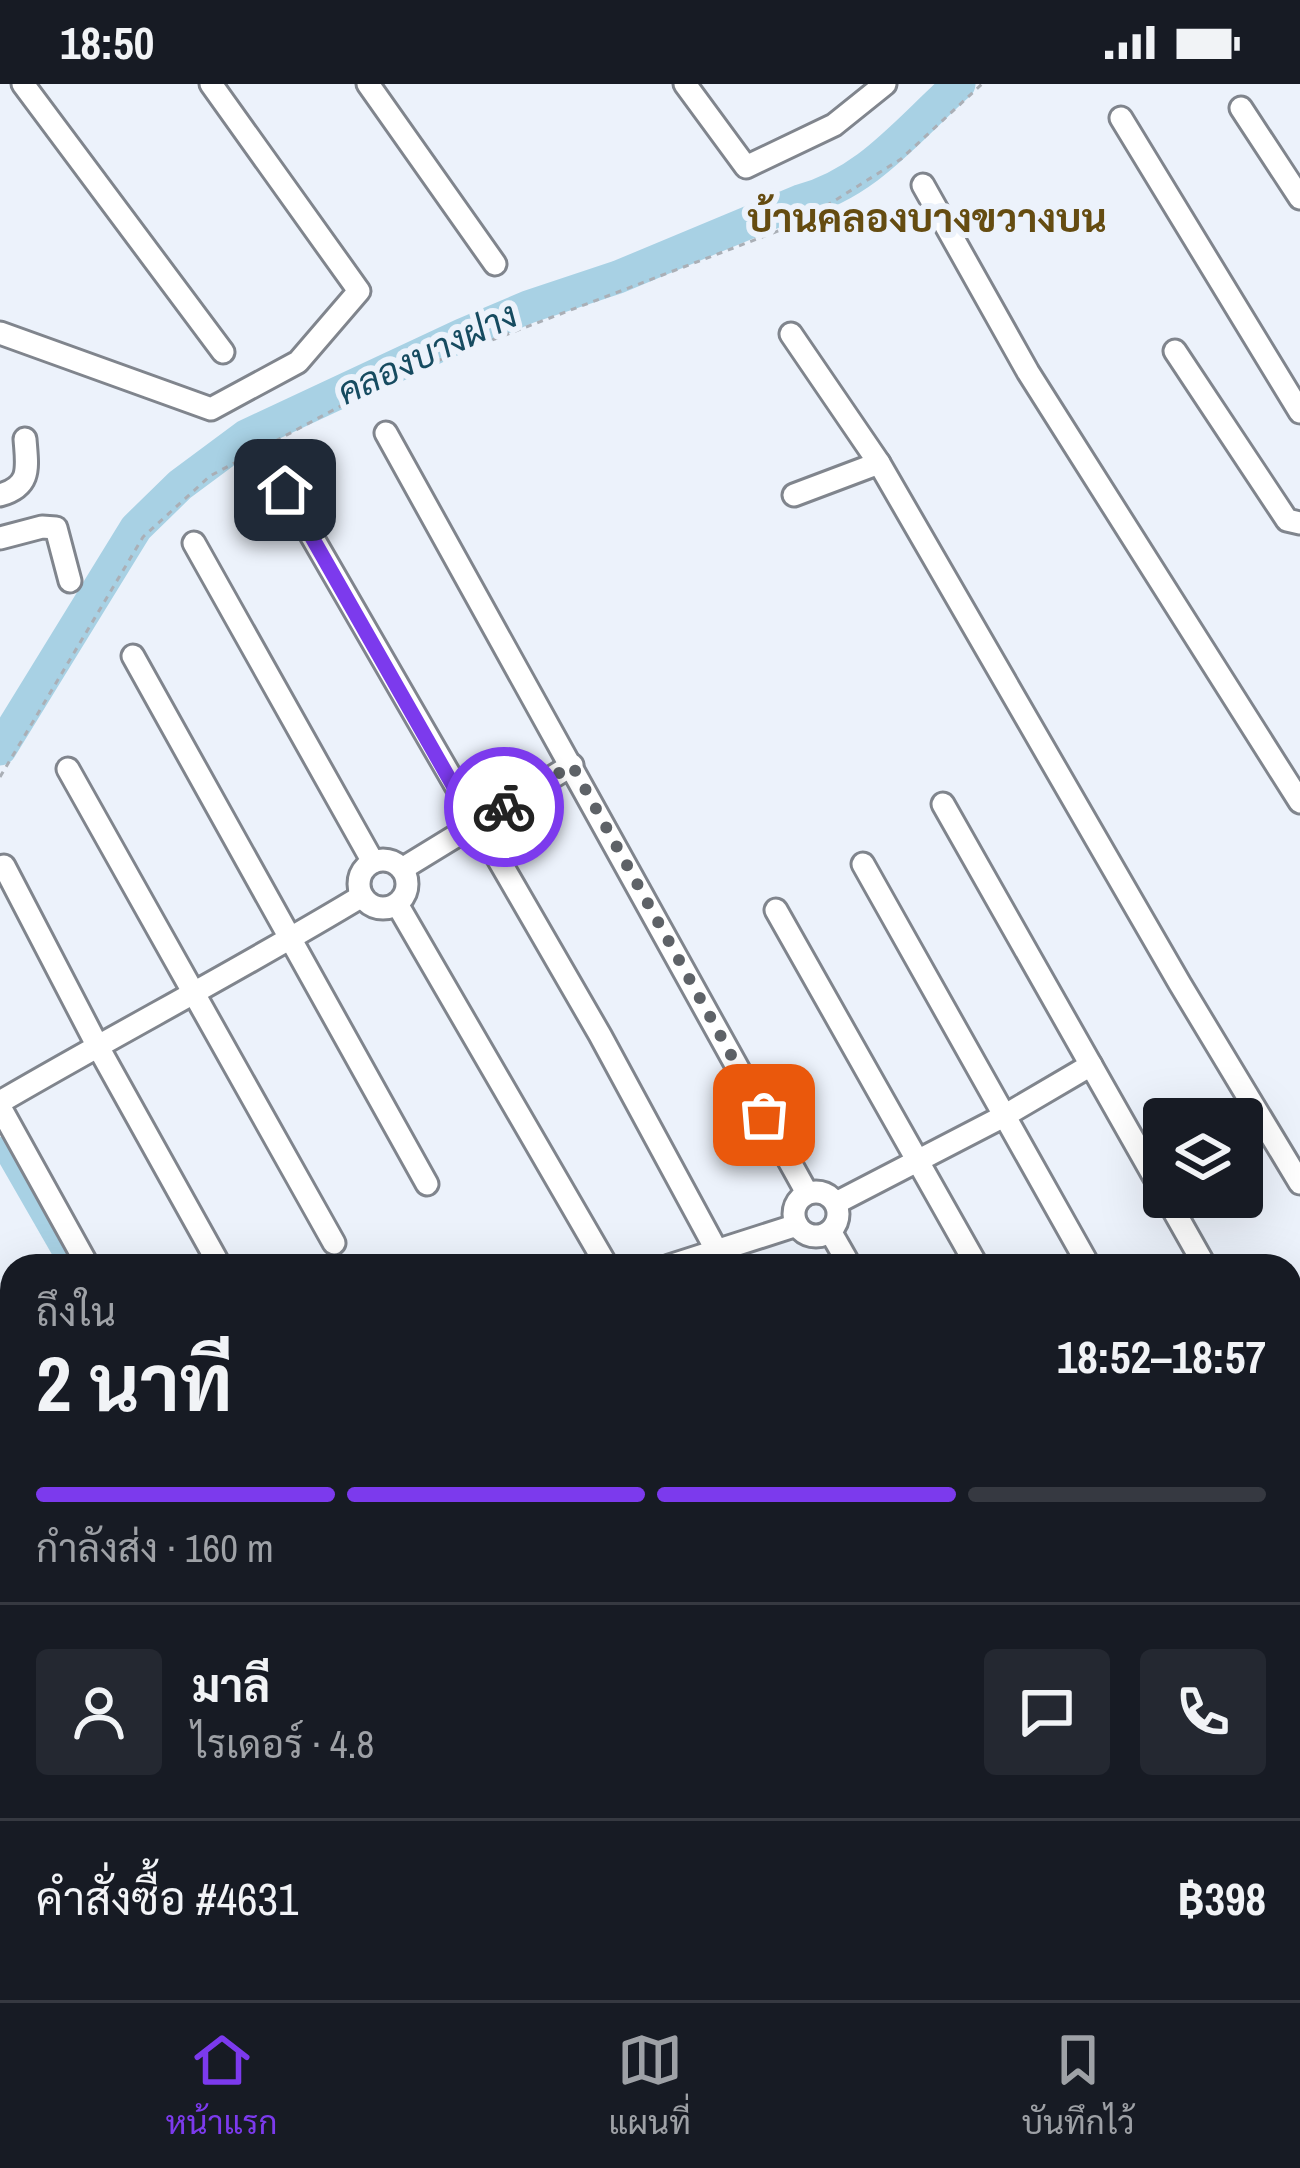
<!DOCTYPE html>
<html lang="th">
<meta charset="utf-8">
<style>
:root{--surface:#171b24;--page:#242831;--text:#f1f3f6;--muted:#9ea1a6;--line:#363941;--accent:#7c3aed}
body{margin:0;font-family:"Archivo Narrow",Sarabun,sans-serif;background:var(--page);color:var(--text);height:100vh;display:flex;flex-direction:column;font-size:45px;white-space:nowrap}
*{box-sizing:border-box;margin:0}
p{font-size:39px;color:var(--muted)}
.icon{flex:none;width:66px;height:66px;fill:none;stroke:currentColor;stroke-width:2;stroke-linecap:round;stroke-linejoin:round}
.map{position:relative;flex:1;overflow:hidden}
.sheet{position:absolute;left:0px;top:1170px;width:1302px;height:747px;display:flex;flex-direction:column;background:var(--surface);border-radius:36px 36px 0 0;box-shadow:0 12px 48px #0002}
.sheet>*{flex:none}
.controls{position:absolute;left:1143px;top:1014px;display:grid;gap:24px}
.controls a{display:grid;place-items:center;width:120px;height:120px;border-radius:12px;background:var(--surface);box-shadow:0 12px 48px #0002;font-size:60px}
.pin{position:absolute;display:grid;place-items:center;width:102px;height:102px;color:#fff;margin:-51px;border-radius:24px;box-shadow:0 6px 18px #0006}
.courier{position:absolute;display:grid;place-items:center;width:120px;height:120px;margin:-60px;border:9px solid #7c3aed;border-radius:50%;background:#fff;color:#222;box-shadow:0 3px 15px #0007}
.headline em{font-style:normal;font-weight:700}
.headline div{display:flex;flex-direction:column-reverse}
.headline{display:flex;align-items:center;justify-content:space-between;height:204px;padding:0 36px}
h1{font-size:78px;font-weight:700;line-height:90px}
.bar{display:grid;grid-template-columns:repeat(4,1fr);gap:18px 12px;align-content:center;height:144px;padding:0 36px}
.bar i{height:15px;border-radius:9px;background:var(--line)}
.bar .active{background:var(--accent)}
.bar p{grid-column:span 4}
.line{display:flex;align-items:center;gap:30px;padding:0 36px;border-top:3px solid var(--line)}
.line div{flex:1}
.round{display:grid;place-items:center;flex:none;width:126px;height:126px;border-radius:12px;background:var(--page)}
.status{display:flex;justify-content:space-between;align-items:center;height:84px;padding:0 60px;background:var(--surface);direction:ltr}
.status svg{height:33px;fill:currentColor}
.dock{display:flex;justify-content:space-around;align-items:center;height:168px;border-top:3px solid var(--line);background:var(--surface);font-size:33px;color:var(--muted)}
.dock a{display:grid;justify-items:center;gap:6px}
.dock .active{color:var(--accent)}
.map>svg:first-child{display:block}
</style>
<div class="status"><b>18:50</b><svg viewBox="0 0 49 12"><path d="M0 12V9h3v3zM5 12V6h3v6zM10 12V3h3v9zM15 12V0h3v12zM26 1h20v11H26zM47 4h2v5h-2z"/></svg></div>
<div class="map">
<svg width="1300" height="1916" viewBox="0 0 1300 1916">
<rect width="100%" height="100%" fill="#ecf2fb"/>
<path fill="#dce6f4" d="M12,1445V1566L0,1536V1461Z"/>
<g fill="none" stroke-linecap="round" stroke-linejoin="round">
<g stroke="#a8d1e4" stroke-width="18">
<path d="M0,1062L69,1182"/>
<path d="M454,1905L459,1916"/>
</g>
<path stroke="#a8d1e4" stroke-width="33" d="M0,665L136,444L180,401L246,352L462,251L528,223L618,193L800,117C868,99 908,45 959,0"/>
<defs>
<g id="minor">
<path d="M23,0L223,268"/>
<path d="M368,0L495,180"/>
<path d="M685,0L746,83L834,41L885,0"/>
<path d="M1241,24L1300,114"/>
<path d="M1121,34L1300,328"/>
<path d="M923,101L1028,288L1300,718"/>
<path d="M0,249L211,325L298,278L359,207L211,0"/>
<path d="M791,250L879,379L1180,900L1300,1099"/>
<path d="M1175,267L1287,436L1300,439"/>
<path d="M386,349L807,1109"/>
<path d="M285,406L600,951L725,1182"/>
<path d="M0,411C32,402 27,383 25,355"/>
<path d="M794,411L879,379"/>
<path d="M0,454L42,443L56,444L70,497"/>
<path d="M194,459L373,778"/>
<path d="M133,572L427,1100"/>
<path d="M68,685L334,1159"/>
<path d="M943,720L1164,1110"/>
<circle cx="383" cy="800" r="24"/>
<path d="M863,780L1089,1182"/>
<path d="M4,782L97,961L220,1182"/>
<path d="M402,785L572,681"/>
<path d="M397,820L604,1177"/>
<path d="M776,826L977,1182"/>
<path d="M0,1018C120,948 243,884 362,812"/>
<path d="M0,1023L88,1182"/>
<circle cx="816" cy="1130" r="22"/>
<path d="M1166,1113L1205,1182"/>
<path d="M836,1119L1004,1032L1091,981"/>
<path d="M830,1147L850,1182"/>
<path d="M669,1182L797,1141"/>
<path d="M0,1223L12,1243"/>
<path d="M0,1415L12,1406"/>
<path d="M1290,1423L1300,1436"/>
<path d="M1290,1598L1300,1612"/>
<path d="M0,1603L12,1587"/>
<path d="M1290,1824L1300,1817"/>
<path d="M1290,1847L1300,1859"/>
<path d="M524,1905L528,1916"/>
<path d="M743,1905L751,1916"/>
<path d="M877,1905L885,1916"/>
<path d="M1003,1905L1012,1916"/>
<path d="M1227,1905L1235,1916"/>
<path d="M205,1916L212,1905"/>
<path d="M683,1916L690,1905"/>
</g>
<g id="major">
<path d="M0,1648L12,1682"/>
<path d="M85,1905L88,1916"/>
</g>
<g id="highway">
<path d="M0,1809L12,1847"/>
<path d="M0,1891L8,1916"/>
<path d="M30,1905L34,1916"/>
</g>
</defs>
<use href="#minor" stroke="#80858d" stroke-width="27"/>
<use href="#major" stroke="#80858d" stroke-width="33"/>
<use href="#highway" stroke="#80858d" stroke-width="36"/>
<path stroke="#aaafb6" stroke-width="3" stroke-dasharray="6 6" stroke-linecap="butt" d="M0,693L143,453L210,392L395,293L799,139L901,75L982,0"/>
<use href="#minor" stroke="#fff" stroke-width="21"/>
<use href="#major" stroke="#fff" stroke-width="27"/>
<use href="#highway" stroke="#fff" stroke-width="30"/>
</g>
<g fill="none" stroke-linecap="round" stroke-linejoin="round">
<path stroke="#5e6267" stroke-width="12" stroke-dasharray="0 21.6" d="M504,723L572,681L764,1031"/>
<path stroke="#7c3aed" stroke-width="15" d="M285,406L475,740L504,723"/>
</g>
<g text-anchor="middle" dominant-baseline="central" stroke-width="12" stroke-linejoin="round" paint-order="stroke">
<g font-size="36" font-style="italic" fill="#164b60" stroke="#ecf2fb">
<text transform="translate(427 269) rotate(-25)">คลองบางฝาง</text>
</g>
<g font-size="39" font-weight="bold" fill="#654c11" stroke="#ecf2fb">
<text x="927" y="134">บ้านคลองบางขวางบน</text>
</g>
</g>
</svg>
<div class="controls">
<a><svg class="icon" aria-label="layers" viewBox="0 0 24 24"><path d="M12 4l9 5-9 5-9-5zM3 14l9 5 9-5"/></svg></a>
</div>
<div class="pin" style="left:764px;top:1031px;background:#ea580c"><svg class="icon" aria-label="bag" viewBox="0 0 24 24"><path d="M5 8h14l-1 12H6zM9 8a3 3 0 0 1 6 0"/></svg></div>
<div class="pin" style="left:285px;top:406px;background:#1f2937"><svg class="icon" aria-label="home" viewBox="0 0 24 24"><path d="M3 11l9-7 9 7M6 9v11h12V9"/></svg></div>
<div class="courier" style="left:504px;top:723px"><svg class="icon" aria-label="bike" viewBox="0 0 24 24"><circle cx="6" cy="16" r="4"/><circle cx="18" cy="16" r="4"/><path d="M6 16l4-8h5l3 8M10 8l3 8H6M13 5h3"/></svg></div>
<section class="sheet">
<div class="headline"><div><h1>2 นาที</h1><p>ถึงใน</p></div><em>18:52–18:57</em></div>
<div class="bar"><i class="active"></i><i class="active"></i><i class="active"></i><i></i><p>กำลังส่ง · 160 m</p></div>
<div class="line" style="height:216px"><a class="round"><svg class="icon" aria-label="person" viewBox="0 0 24 24"><circle cx="12" cy="8" r="4"/><path d="M4 21q1-7 8-7t8 7"/></svg></a><div><b>มาลี</b><p>ไรเดอร์ · 4.8</p></div><a class="round"><svg class="icon" aria-label="chat" viewBox="0 0 24 24"><path d="M4 5h16v11H9l-5 4z"/></svg></a><a class="round"><svg class="icon" aria-label="phone" viewBox="0 0 24 24"><path d="M5 4h4l2 5-3 2q2 4 5 5l2-3 5 2v4C11 20 4 13 5 4z"/></svg></a></div>
<div class="line" style="height:156px"><div>คำสั่งซื้อ #4631</div><b>฿398</b></div>
</section>
</div>
<nav class="dock">
<a class="active"><svg class="icon" aria-label="home" viewBox="0 0 24 24"><path d="M3 11l9-7 9 7M6 9v11h12V9"/></svg>หน้าแรก</a>
<a><svg class="icon" aria-label="map" viewBox="0 0 24 24"><path d="M3 6l6-2 6 2 6-2v14l-6 2-6-2-6 2zM9 4v14M15 6v14"/></svg>แผนที่</a>
<a><svg class="icon" aria-label="saved" viewBox="0 0 24 24"><path d="M7 4h10v16l-5-4-5 4z"/></svg>บันทึกไว้</a>
</nav>
